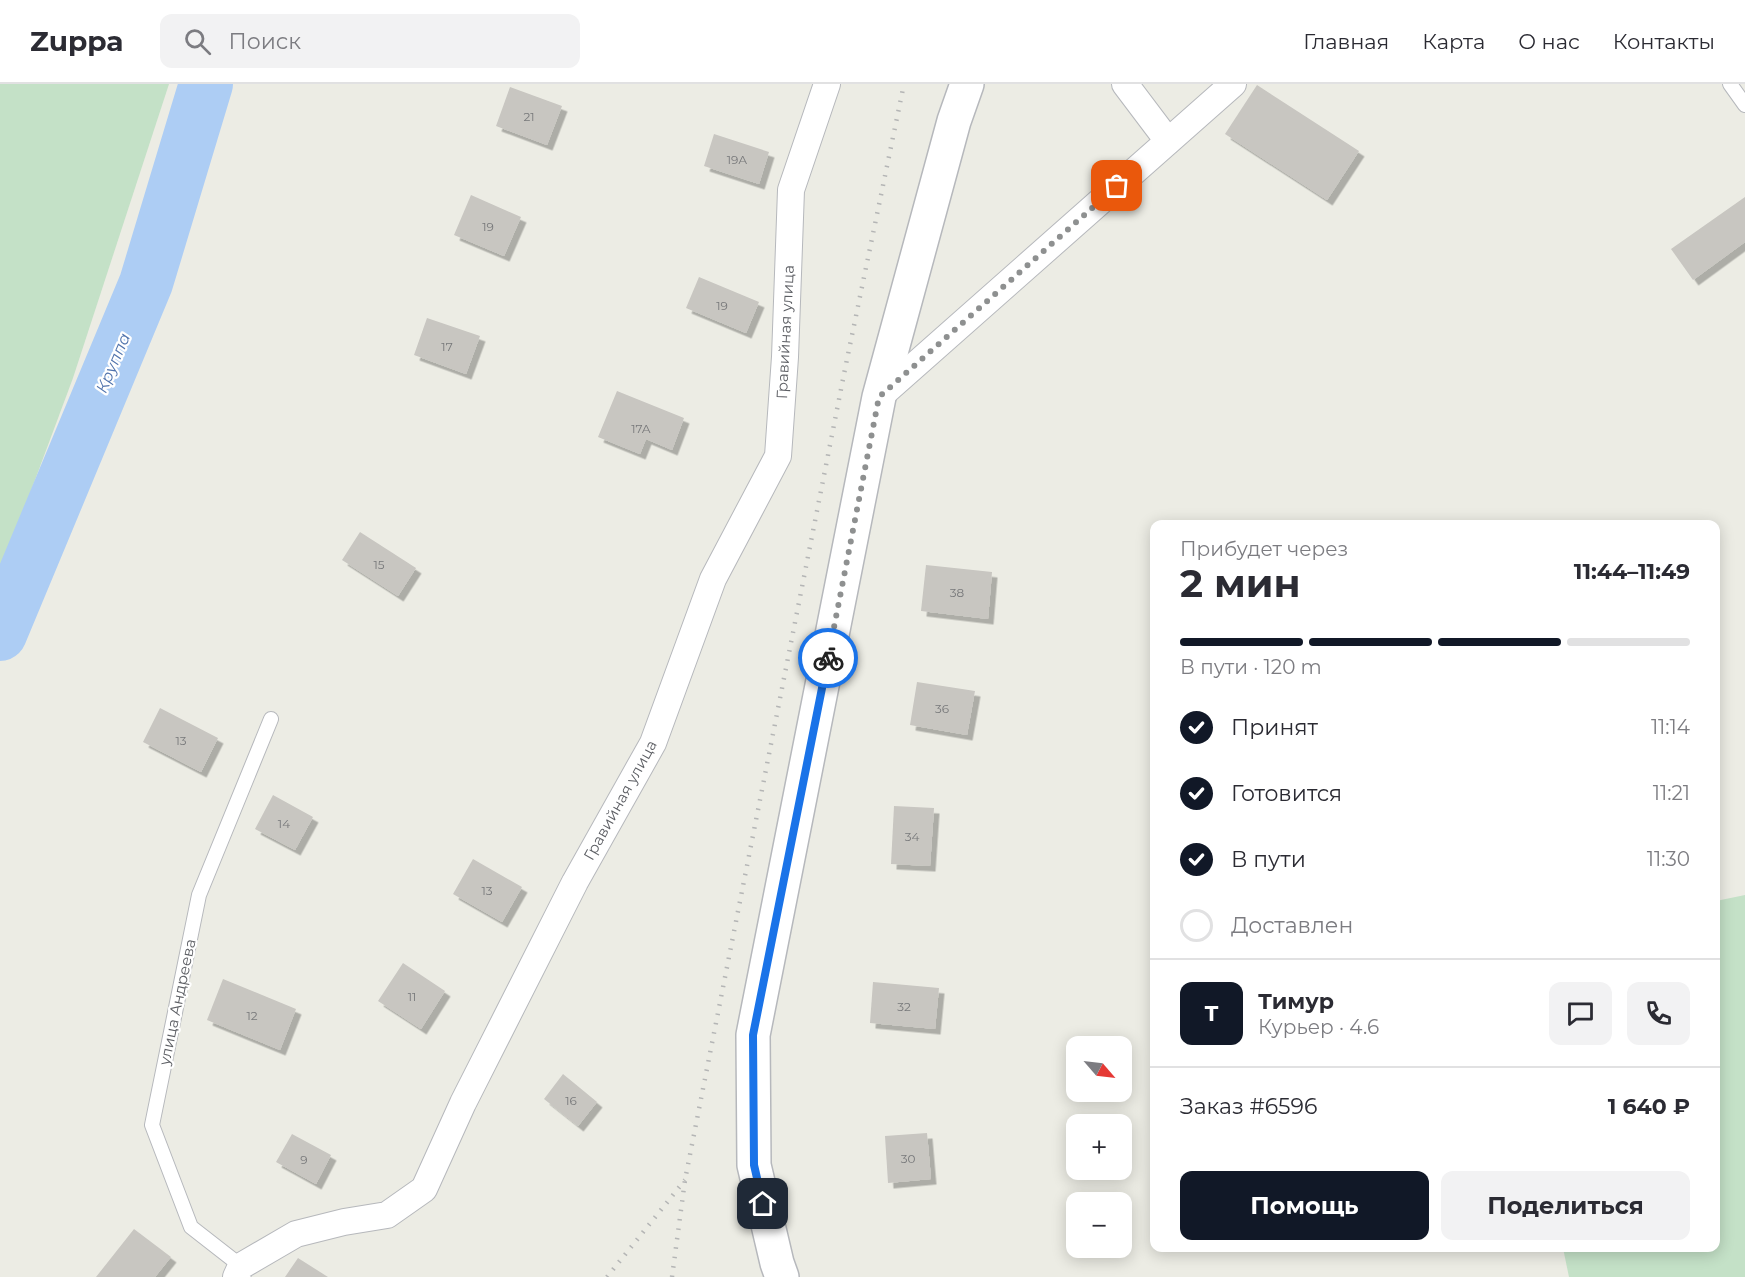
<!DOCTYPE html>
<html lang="ru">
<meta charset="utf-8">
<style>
:root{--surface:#fff;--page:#f2f2f3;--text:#2b2b33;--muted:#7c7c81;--line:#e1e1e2;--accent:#111827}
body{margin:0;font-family:Montserrat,sans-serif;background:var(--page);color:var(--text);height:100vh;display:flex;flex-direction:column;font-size:22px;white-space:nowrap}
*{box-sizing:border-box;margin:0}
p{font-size:20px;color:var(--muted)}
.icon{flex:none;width:33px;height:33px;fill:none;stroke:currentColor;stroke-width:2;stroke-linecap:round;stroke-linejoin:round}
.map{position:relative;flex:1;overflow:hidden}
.details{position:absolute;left:1150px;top:436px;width:570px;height:732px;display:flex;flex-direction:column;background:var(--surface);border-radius:12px;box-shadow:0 3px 15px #0003}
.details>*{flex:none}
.needle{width:39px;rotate:118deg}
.tools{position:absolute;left:1066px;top:952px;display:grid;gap:12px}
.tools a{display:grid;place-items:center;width:66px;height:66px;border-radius:12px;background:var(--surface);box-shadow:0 3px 15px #0003;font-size:30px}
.pin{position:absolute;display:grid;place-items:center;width:51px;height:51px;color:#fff;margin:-26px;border-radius:12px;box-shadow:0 3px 9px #0006}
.courier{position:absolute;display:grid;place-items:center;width:60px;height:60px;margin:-30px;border:4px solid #1a73e8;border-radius:50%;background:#fff;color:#222;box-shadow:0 2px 8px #0007}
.overview em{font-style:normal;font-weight:700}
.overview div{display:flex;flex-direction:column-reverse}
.overview{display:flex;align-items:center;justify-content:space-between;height:102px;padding:0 30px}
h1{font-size:39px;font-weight:700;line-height:45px}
.bar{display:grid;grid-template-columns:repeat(4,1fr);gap:9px 6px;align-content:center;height:72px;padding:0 30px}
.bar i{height:8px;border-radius:4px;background:var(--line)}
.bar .active{background:var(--accent)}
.bar p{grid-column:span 4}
.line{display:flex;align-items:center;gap:15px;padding:0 30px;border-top:2px solid var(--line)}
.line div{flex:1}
.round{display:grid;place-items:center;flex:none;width:63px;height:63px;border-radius:12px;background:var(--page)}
ol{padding:0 30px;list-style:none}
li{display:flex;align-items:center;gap:18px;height:66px}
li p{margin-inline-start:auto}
li .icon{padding:6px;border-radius:50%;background:var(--accent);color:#fff;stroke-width:4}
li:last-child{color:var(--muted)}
li i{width:33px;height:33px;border:3px solid var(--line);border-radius:50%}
.primary-button{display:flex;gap:12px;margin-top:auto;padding:12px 30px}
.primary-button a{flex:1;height:69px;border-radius:12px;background:var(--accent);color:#fff;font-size:24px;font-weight:700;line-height:69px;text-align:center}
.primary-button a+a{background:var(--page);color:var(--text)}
header{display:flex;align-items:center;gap:36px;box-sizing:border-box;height:84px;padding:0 30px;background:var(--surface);border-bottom:2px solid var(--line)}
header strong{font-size:28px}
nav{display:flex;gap:33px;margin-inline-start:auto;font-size:21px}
.search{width:420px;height:54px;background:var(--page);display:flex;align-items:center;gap:15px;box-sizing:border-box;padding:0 21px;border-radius:12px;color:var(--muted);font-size:22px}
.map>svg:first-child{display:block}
</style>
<header>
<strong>Zuppa</strong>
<div class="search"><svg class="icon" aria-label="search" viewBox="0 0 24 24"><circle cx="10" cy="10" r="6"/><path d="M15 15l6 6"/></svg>Поиск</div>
<nav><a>Главная</a><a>Карта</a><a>О нас</a><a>Контакты</a></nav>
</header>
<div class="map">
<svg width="1745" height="1193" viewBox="0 0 1745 1193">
<defs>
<filter id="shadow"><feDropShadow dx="5.5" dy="5.5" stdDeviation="0" flood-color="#0004"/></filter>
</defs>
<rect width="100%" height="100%" fill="#ecece4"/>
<g fill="#c4e1c7">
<path d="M0,0H169L73,294L0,490Z"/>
<path d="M1745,811V1193H1569L1563,1164H1716V817Z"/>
</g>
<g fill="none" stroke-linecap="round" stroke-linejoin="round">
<path stroke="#adcdf4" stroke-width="54" d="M0,550L146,199L206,0"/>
</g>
<g fill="#c8c6c1" filter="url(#shadow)">
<path d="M1257,1L1359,67L1327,116L1225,50Z"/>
<path d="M510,3L562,22L547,61L496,42Z"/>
<path d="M714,50L769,68L759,100L704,82Z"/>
<path d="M471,111L521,133L504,172L454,151Z"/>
<path d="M1745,113V158L1693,196L1671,165Z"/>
<path d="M699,193L759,218L746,249L686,224Z"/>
<path d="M427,234L480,252L466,290L414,271Z"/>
<path d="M617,307L684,334L672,366L646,355L640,370L598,353Z"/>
<path d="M360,448L416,484L398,512L342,476Z"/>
<path d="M926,481L992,488L988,535L921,527Z"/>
<path d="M917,598L975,607L967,651L910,641Z"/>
<path d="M160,624L218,654L201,688L143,658Z"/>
<path d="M273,711L313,733L295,766L255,745Z"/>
<path d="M894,722L934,724L930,782L891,780Z"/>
<path d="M473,775L522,803L502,838L453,810Z"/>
<path d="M403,879L445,907L421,945L378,917Z"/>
<path d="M223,895L296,925L280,966L207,936Z"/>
<path d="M873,898L939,904L935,945L870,939Z"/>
<path d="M563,990L597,1018L578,1042L544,1015Z"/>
<path d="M927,1049L931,1095L888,1099L885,1052Z"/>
<path d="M292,1050L331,1071L316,1100L276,1078Z"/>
<path d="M134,1145L171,1173L155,1193H96Z"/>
<path d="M298,1174L328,1193H285Z"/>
</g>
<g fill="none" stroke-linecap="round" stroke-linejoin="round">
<defs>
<g id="service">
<path d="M1730,0L1745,21"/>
<path d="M241,1182L191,1143L152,1041L199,811L271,635"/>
</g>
<g id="minor">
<path d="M1125,0L1168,57"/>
<path d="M879,313L1233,0"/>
<path d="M236,1193L241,1182L296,1150L344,1138L387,1131L424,1105L463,1019L575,798L653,659L713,495L778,372L785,273L791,106L827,0"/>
</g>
<path id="tertiary" d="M782,1193L777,1179L754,1081L753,951L879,313L954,37L967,0"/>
</defs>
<use href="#service" stroke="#b6b8bc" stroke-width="16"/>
<use href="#minor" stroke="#b6b8bc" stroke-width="28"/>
<use href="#tertiary" stroke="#b6b8bc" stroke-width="36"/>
<use href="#service" stroke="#fff" stroke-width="14"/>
<use href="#minor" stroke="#fff" stroke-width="26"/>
<use href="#tertiary" stroke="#fff" stroke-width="33"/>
<g stroke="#b4b5b5" stroke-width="4.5" stroke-dasharray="1.5 8" stroke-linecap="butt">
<path d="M607,1193L685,1096"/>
<path d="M672,1193L685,1096L845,285L904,0"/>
</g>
</g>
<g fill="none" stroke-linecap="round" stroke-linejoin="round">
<path stroke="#8e9090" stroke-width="6" stroke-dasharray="0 10.8" d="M828,574L879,313L1117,102"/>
<path stroke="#1a73e8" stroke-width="8" d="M763,1120L754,1081L753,951L828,574"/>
</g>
<g text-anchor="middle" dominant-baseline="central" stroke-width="4.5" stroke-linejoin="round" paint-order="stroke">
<g font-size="12" fill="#77787a">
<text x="529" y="32">21</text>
<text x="737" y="75">19А</text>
<text x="488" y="142">19</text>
<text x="722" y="221">19</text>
<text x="447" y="262">17</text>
<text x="641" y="344">17А</text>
<text x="379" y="480">15</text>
<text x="957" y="508">38</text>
<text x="942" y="624">36</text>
<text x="181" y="656">13</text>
<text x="284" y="739">14</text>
<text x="912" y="752">34</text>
<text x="487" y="806">13</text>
<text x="412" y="912">11</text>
<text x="904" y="922">32</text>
<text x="252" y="931">12</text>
<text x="571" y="1016">16</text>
<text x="908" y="1074">30</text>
<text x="304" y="1075">9</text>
</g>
<g font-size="15" fill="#5c5e63" stroke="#fff">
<text transform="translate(785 248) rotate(-87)">Гравийная улица</text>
<text transform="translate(620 716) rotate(-61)">Гравийная улица</text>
<text transform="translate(177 918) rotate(-78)">улица Андреева</text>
</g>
<g font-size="16" font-style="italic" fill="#5073ac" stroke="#fff">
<text transform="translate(113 279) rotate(-67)">Круппа</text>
</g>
</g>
</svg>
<div class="tools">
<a><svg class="needle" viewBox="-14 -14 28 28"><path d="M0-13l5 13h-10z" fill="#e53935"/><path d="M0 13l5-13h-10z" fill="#7c7c81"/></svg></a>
<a>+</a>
<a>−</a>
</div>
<div class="pin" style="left:1117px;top:102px;background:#ea580c"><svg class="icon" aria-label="bag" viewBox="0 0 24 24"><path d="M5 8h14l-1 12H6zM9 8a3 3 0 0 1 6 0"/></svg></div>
<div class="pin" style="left:763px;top:1120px;background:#1f2937"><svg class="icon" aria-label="home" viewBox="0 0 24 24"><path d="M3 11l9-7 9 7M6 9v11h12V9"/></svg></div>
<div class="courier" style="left:828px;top:574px"><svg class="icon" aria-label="bike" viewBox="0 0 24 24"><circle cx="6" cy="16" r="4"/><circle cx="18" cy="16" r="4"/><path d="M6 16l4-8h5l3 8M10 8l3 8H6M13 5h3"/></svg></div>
<section class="details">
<div class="overview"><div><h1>2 мин</h1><p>Прибудет через</p></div><em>11:44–11:49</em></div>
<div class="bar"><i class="active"></i><i class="active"></i><i class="active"></i><i></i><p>В пути · 120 m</p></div>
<ol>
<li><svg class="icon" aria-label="check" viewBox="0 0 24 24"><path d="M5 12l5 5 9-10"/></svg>Принят<p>11:14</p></li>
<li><svg class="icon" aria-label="check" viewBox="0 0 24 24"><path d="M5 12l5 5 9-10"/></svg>Готовится<p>11:21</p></li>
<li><svg class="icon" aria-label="check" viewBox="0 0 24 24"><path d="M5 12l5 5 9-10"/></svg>В пути<p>11:30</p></li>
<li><i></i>Доставлен</li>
</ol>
<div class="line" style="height:108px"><b class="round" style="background:var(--accent);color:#fff">Т</b><div><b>Тимур</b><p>Курьер · 4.6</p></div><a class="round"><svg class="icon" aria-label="chat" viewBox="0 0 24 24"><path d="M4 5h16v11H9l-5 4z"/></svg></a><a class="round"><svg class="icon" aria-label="phone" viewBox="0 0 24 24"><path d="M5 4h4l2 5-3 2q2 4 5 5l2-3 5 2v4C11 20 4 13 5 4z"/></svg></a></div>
<div class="line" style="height:78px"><div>Заказ #6596</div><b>1 640 ₽</b></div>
<div class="primary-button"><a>Помощь</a><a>Поделиться</a></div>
</section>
</div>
